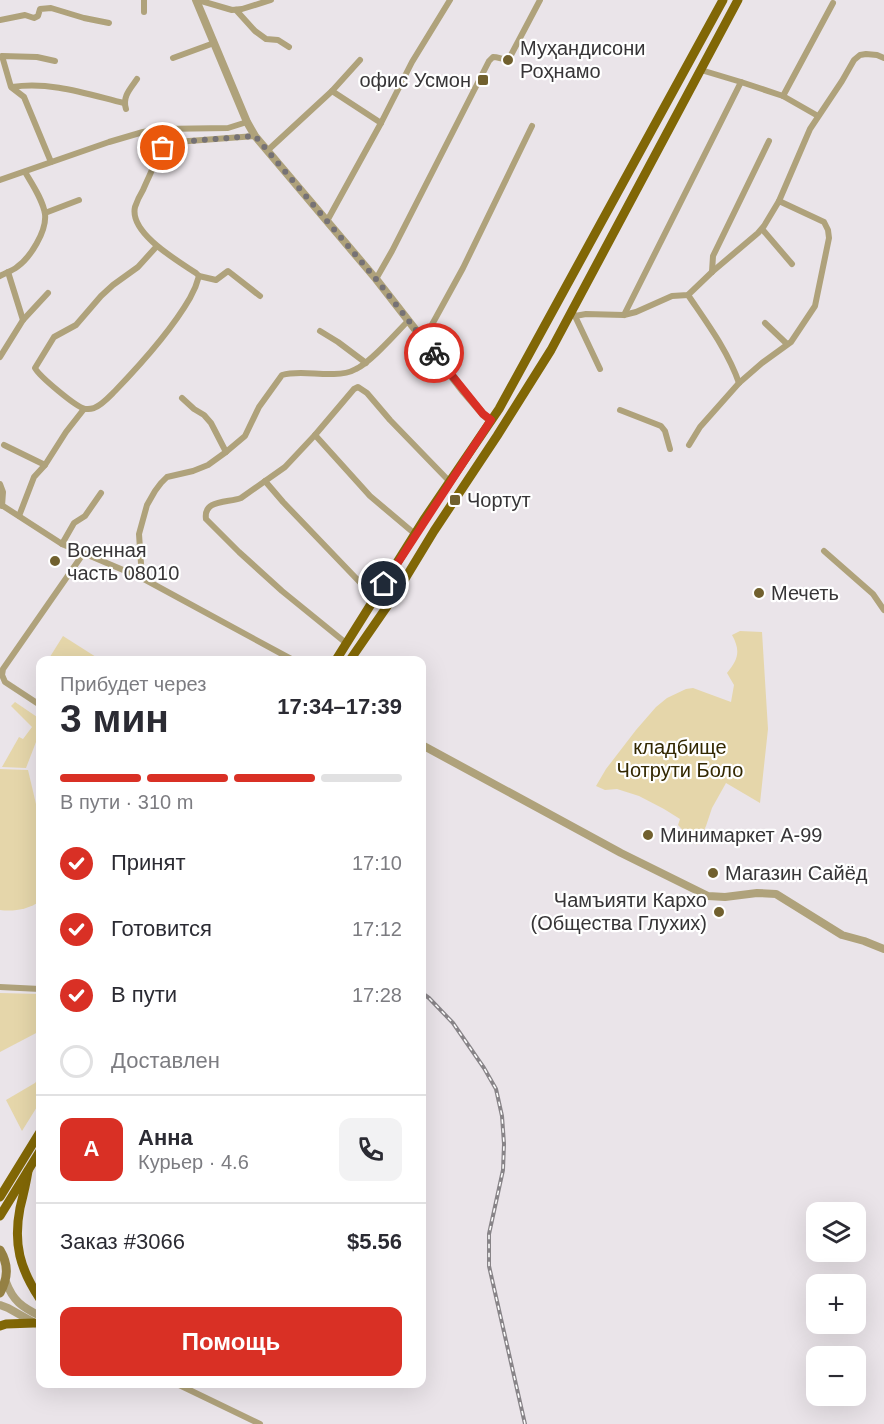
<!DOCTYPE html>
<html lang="ru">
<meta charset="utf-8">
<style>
:root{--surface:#fff;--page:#f2f2f3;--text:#2b2b33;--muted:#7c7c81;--line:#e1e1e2;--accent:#d93025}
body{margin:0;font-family:Arial,sans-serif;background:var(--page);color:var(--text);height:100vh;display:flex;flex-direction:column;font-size:22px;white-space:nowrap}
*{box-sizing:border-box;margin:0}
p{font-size:20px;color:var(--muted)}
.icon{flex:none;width:33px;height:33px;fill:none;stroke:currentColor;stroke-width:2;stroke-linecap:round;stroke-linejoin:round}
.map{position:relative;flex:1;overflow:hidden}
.drawer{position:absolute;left:36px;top:656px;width:390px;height:732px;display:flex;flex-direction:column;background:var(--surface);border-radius:12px;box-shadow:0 6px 24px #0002}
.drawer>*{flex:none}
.buttons{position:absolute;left:806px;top:1202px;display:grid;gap:12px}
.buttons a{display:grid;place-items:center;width:60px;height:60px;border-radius:12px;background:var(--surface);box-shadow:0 6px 24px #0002;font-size:30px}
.pin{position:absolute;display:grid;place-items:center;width:51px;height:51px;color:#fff;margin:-26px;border:3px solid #fff;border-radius:50%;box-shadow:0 2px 6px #0007}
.courier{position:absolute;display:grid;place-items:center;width:60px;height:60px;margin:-30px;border:4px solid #d93025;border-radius:50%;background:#fff;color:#222;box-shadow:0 2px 8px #0007}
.head em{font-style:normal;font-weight:600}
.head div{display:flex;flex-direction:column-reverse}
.head{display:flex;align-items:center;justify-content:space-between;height:102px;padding:0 24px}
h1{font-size:39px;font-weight:600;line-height:45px}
.bar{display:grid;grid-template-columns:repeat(4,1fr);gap:9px 6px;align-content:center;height:72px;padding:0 24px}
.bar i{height:8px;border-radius:4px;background:var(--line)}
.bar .current{background:var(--accent)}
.bar p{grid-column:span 4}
.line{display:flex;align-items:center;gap:15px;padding:0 24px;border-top:2px solid var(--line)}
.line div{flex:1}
.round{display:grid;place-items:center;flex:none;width:63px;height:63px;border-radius:12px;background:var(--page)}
ol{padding:0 24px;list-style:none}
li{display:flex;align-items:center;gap:18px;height:66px}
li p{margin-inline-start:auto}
li .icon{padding:6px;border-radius:50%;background:var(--accent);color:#fff;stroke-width:4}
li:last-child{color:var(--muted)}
li i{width:33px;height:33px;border:3px solid var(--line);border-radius:50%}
.button{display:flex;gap:12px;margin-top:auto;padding:12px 24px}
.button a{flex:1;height:69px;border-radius:12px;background:var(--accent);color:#fff;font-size:24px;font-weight:600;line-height:69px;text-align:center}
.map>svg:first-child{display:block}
</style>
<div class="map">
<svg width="884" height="1424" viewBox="0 0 884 1424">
<rect width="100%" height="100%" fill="#eae4e9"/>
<g fill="#e5d6aa">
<path d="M740,631L762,632L768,729L760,803L726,783L712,808L706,826L697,845L678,825L680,819L664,809L639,796L617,789L605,790L596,786L606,769L636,730L656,707L667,698L686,689L693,688L731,702L734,685L727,673C738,660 741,651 732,635Z"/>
<path d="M63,636L96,657L94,660H48Z"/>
<path d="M15,702L40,719V739L36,742L26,768L2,767L19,737L23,739L32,727L11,706Z"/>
<path d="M0,769L28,770L40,821V901C30,909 13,912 0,910Z"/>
<path d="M0,993L40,994V1031L0,1052Z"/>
<path d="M40,1076V1102L22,1131L6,1100L35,1083Z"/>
</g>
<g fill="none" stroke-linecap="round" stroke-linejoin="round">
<g stroke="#afa27b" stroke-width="6">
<path d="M144,0V12"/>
<path d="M198,0L232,10L242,9L271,0"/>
<path d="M236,10L255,31L266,39L278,40L289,47"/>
<path d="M0,20L25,15L34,18L38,16L40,9L51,8L84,18L109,23"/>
<path d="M173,58L214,43"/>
<path d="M701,70L741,82"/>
<path d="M12,87C50,81 87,94 124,103"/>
<path d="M332,91L381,123"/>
<path d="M783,96L833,3"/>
<path d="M126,109C122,97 130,89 137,79"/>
<path d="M267,151L332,91L360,60"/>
<path d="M51,162L24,97L11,87L2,56L37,57L55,61"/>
<path d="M0,180L109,142L143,132L160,129L228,128L247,122"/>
<path d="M779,201L810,129L842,81L854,60L860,55L866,54L877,55L884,58"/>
<path d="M45,213L79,200"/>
<path d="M327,221L381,123L412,62L450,0"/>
<path d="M762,229L792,264"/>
<path d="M157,246L138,267L113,285L101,296L76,325L54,337L35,368C39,376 76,407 85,409C86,409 92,409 94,408C102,405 109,397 115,391C142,363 171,331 190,298C194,291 197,284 199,276L196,273C178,261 129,233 135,207C137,201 140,195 143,190C148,178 154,167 158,155L163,148L176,142L255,136"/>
<path d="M8,272L23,320"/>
<path d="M712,272L713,256L769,141"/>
<path d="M0,276C5,273 12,271 17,267C30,258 47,231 45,214C43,200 32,184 25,172"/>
<path d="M199,276L216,280L228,271L260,296"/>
<path d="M376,279L392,251L489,61L493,57C502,57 502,62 511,55L540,0"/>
<path d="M688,295C707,323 728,351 739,383"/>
<path d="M574,314L600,369"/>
<path d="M624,315L741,82L783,96L818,116"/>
<path d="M575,316L586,314L624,315L636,312L672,296L688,295L712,272L758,233L764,226L779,201L824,222L828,230L829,238L815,306L791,342L762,363L739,383L700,427L689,445"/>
<path d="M765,323L787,344"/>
<path d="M320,331L338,342L366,363"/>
<path d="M422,338L429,330L463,268L532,126"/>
<path d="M0,357L23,320L48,293"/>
<path d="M182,398L194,409L204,415L211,423L226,452"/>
<path d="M620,410L661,426L665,431L670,449"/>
<path d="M315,435L370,496L415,534"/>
<path d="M4,445L45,465"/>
<path d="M265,481L283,502L375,598"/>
<path d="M0,484L3,492L2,506"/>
<path d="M0,504L62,544L142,578L293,660"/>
<path d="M19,516L34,477L45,465L66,432L84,409"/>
<path d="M62,544L74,523L85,516L101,493"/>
<path d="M824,551L873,594L884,610"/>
<path d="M142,578L139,534L147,505L155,491L161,483L167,477L193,471L208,465L226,452L245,436L259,407L282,375C298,370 317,375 334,374C342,374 349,373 356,369C371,362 395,334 408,321"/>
<path d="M346,643L282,591L239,552L206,519C203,499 229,503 241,498L285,467L315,435L354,389L358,387L367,393L390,420L450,482"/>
<path d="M40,705L5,682L2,675L3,669L83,554"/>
<path d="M0,987L40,989"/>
<path d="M175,1383L260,1424"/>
</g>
<g stroke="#afa27b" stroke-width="8">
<path d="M196,0L247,122L255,136L376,279L464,392L483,414L491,421"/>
<path d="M422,745L621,853L708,896L725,897L757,893L776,894L842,935L864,941L884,949"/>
<path d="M6,1282C13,1301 22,1307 40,1316"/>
<path d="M0,1305L8,1308L40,1326"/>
</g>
<path stroke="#948043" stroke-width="9" d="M0,1250C9,1265 8,1278 0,1293"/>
<g stroke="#816706" stroke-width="9">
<path d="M336,660L425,518L499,409L723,0"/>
<path d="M350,660L397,592L434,531L497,436L551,350L738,0"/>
<path d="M28,1171C26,1184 23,1196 20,1208C13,1244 20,1269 40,1299"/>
<path d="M0,1197L40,1132"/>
<path d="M0,1216L40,1151"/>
<path d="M0,1326L6,1324L34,1323"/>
</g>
<defs>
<path id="rail" d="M422,993L429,998L453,1023L484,1068L496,1089L502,1116L504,1144L503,1170L489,1234V1266L525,1424"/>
</defs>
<use href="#rail" stroke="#888488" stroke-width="4"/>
<use href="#rail" stroke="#fff" stroke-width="1.5" stroke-dasharray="4.5" stroke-linecap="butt"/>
</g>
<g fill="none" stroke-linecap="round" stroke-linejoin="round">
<path stroke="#767275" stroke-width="6" stroke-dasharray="0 10.8" d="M163,148L176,142L255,136L376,279L434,353"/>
<path stroke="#d93025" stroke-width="8" d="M384,584L491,420L483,414L434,353"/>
</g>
<g fill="#71602e" stroke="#fff" stroke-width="2">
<circle cx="508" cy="60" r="6"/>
<rect x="477" y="74" width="12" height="12" rx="3"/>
<rect x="449" y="494" width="12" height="12" rx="3"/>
<circle cx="55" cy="561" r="6"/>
<circle cx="759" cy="593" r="6"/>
<circle cx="648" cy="835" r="6"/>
<circle cx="713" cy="873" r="6"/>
<circle cx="719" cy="912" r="6"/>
</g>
<g text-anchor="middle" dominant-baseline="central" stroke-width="4.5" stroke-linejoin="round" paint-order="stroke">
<g font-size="20" fill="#373537" stroke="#fff" text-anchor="start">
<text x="520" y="48">Муҳандисони<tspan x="520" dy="23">Роҳнамо</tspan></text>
<text x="471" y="80" text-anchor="end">офис Усмон</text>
<text x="467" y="500">Чортут</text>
<text x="67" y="550">Военная<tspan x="67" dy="23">часть 08010</tspan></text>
<text x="771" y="593">Мечеть</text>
<text x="660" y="835">Минимаркет А-99</text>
<text x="725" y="873">Магазин Сайёд</text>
<text x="707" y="900" text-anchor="end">Чамъияти Кархо<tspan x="707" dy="23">(Общества Глухих)</tspan></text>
</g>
<g font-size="20" fill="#332801" stroke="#fff">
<text x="680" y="747">кладбище<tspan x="680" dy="23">Чотрути Боло</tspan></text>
</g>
</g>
</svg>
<div class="buttons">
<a><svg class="icon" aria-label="layers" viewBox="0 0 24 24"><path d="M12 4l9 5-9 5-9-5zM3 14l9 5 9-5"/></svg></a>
<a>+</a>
<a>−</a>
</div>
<div class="pin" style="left:163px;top:148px;background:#ea580c"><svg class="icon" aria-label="bag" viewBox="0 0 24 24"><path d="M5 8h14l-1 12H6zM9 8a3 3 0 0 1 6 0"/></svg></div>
<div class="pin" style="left:384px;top:584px;background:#1f2937"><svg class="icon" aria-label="home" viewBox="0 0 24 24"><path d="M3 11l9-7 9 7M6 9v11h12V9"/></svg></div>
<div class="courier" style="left:434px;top:353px"><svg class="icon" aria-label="bike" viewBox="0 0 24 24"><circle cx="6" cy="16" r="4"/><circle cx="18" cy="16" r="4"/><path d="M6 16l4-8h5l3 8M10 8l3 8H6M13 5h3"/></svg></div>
<section class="drawer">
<div class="head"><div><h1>3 мин</h1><p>Прибудет через</p></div><em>17:34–17:39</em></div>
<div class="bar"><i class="current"></i><i class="current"></i><i class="current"></i><i></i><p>В пути · 310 m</p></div>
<ol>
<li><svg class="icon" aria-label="check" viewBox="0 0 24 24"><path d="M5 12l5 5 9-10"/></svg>Принят<p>17:10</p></li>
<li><svg class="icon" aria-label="check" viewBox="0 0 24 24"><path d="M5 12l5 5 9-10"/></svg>Готовится<p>17:12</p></li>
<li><svg class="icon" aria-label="check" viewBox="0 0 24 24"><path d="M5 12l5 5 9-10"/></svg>В пути<p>17:28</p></li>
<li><i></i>Доставлен</li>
</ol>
<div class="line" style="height:108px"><b class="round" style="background:var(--accent);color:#fff">А</b><div><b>Анна</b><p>Курьер · 4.6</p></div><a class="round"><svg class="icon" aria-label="phone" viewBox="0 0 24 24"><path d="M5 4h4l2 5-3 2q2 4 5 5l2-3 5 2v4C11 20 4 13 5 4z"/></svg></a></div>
<div class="line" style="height:78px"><div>Заказ #3066</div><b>$5.56</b></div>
<div class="button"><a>Помощь</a></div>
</section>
</div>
